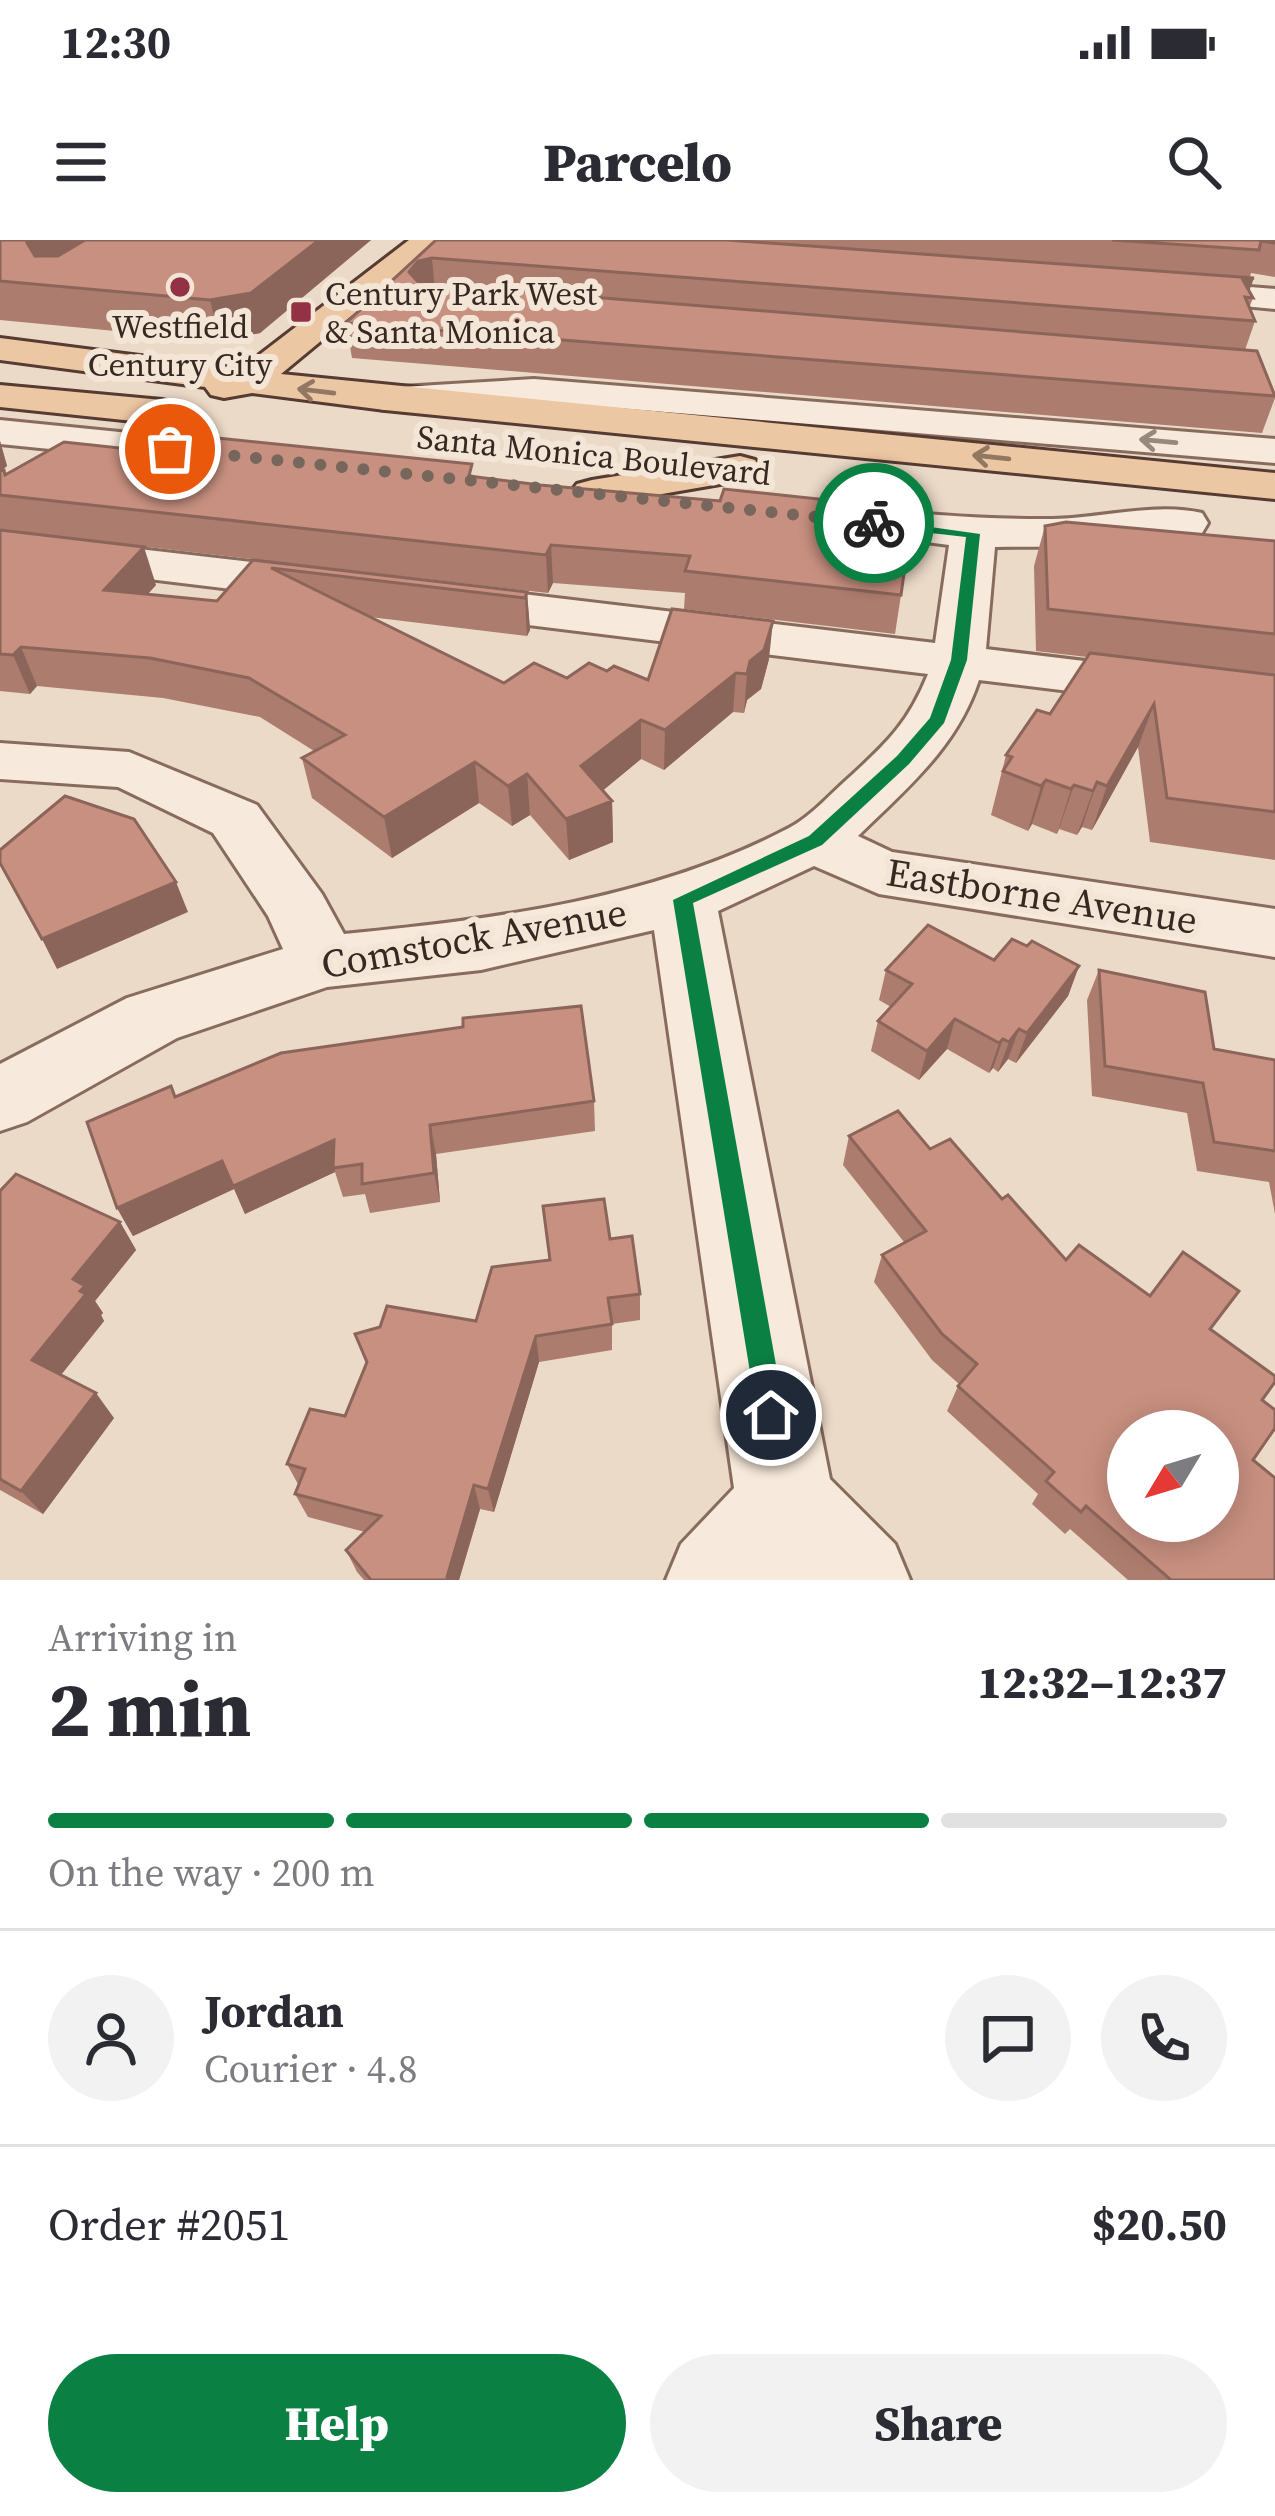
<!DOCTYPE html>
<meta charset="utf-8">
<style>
:root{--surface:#fff;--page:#f2f2f3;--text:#2b2b33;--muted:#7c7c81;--line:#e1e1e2;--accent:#0b8043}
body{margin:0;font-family:"Source Serif 4",serif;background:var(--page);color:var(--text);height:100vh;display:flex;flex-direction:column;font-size:45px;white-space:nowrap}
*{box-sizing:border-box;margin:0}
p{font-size:39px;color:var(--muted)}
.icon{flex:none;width:66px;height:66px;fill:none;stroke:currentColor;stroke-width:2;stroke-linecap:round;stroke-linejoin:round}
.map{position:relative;height:1340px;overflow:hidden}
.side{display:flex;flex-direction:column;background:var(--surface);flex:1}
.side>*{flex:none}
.needle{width:78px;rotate:232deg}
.buttons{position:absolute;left:1107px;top:1170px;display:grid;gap:24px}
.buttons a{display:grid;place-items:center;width:132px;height:132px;border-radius:50%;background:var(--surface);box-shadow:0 6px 30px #0003;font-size:60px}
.pin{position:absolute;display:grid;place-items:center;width:102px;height:102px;color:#fff;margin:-51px;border:6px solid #fff;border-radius:50%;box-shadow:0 3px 12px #0007}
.courier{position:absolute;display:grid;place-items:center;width:120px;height:120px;margin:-60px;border:9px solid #0b8043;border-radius:50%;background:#fff;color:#222;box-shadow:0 3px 15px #0007}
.overview em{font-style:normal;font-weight:800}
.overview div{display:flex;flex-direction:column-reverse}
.overview{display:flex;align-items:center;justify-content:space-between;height:204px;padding:0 48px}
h1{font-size:78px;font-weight:800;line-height:90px}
.bar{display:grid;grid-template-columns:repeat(4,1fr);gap:18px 12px;align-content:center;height:144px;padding:0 48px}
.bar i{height:15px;border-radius:9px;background:var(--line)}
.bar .on{background:var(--accent)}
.bar p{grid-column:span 4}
.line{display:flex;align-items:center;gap:30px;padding:0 48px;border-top:3px solid var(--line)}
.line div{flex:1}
.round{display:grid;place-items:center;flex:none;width:126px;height:126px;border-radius:63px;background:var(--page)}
.cta{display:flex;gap:24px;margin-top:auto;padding:24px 48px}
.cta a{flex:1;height:138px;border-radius:72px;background:var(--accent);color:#fff;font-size:48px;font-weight:800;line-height:138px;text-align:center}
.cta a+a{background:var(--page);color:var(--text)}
.status{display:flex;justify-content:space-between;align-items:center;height:84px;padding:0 60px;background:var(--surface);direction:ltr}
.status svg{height:33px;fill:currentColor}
header{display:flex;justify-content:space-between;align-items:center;height:156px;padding:0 48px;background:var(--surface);font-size:54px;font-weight:800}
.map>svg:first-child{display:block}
</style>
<div class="status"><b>12:30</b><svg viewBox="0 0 49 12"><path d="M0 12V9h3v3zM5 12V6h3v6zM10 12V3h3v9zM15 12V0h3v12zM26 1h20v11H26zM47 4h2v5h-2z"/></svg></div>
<header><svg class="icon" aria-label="menu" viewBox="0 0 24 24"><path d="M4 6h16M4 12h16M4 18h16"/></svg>Parcelo<svg class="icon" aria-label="search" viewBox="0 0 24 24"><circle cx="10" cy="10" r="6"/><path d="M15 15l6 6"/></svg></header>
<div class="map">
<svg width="1275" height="1340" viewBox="0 0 1275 1340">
<rect width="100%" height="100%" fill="#ecdac8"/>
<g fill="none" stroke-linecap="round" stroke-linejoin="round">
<defs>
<g id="minor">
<path d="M1161,40L1275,49V69L1150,57L1145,50L1150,43Z"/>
<path d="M534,139L1275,199V223L534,161L385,170L371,167L366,159L371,151L385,148Z"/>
<path d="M0,180L229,203L244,206L250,215L244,224L229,227L0,204Z"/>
<path d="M821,264C899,272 975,280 1053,279C1100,278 1157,262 1202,273L1208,283L1202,293C1136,309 1063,306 995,307L986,409L1275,444V476L979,440C957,507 907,548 858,596L892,612L1275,669V717L879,654L814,626L718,671L830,1239L895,1304L910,1340H666L681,1304L734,1248L654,690L481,730L327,747L177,798L27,882L0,891V824L127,758L283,709L268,676L213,593L118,547L0,539V503L129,512L257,565L322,654L344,694C495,679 652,660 789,588C812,576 832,552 852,535C889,501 909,481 928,434L439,374L422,369L414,359L422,349L439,344L935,403L949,305L805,286L799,277L805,268Z"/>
<path d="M0,293L330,331L347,336L354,346L347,356L330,361L0,321Z"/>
</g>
<g id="major">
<path d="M409,0H443L281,134L1275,233V259L385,170L252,153L224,158L211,155L205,147L0,120V98L241,129Z"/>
<path d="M0,145L162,160L176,164L181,172L176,180L162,184L0,167Z"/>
<path d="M740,216L755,220L761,229L755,238L592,266L577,262L570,253L577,244L592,240Z"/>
</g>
</defs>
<use href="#minor" stroke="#876c5e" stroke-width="6"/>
<use href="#major" stroke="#553b32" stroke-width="6"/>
<use href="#minor" fill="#f7e9db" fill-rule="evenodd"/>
<use href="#major" fill="#ecc7a3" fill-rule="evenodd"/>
</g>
<g fill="#ac7c6e">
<path d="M0,0H371L260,93L220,101L0,80Z"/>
<path d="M436,0H1275V37L1251,33L1250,37L1249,51L1253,58L1249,68L1255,81L1245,110L1275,154V158L1262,193L352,118L346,83Z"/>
<path d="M0,201L7,226L1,231L5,234L138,210L473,237L901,355L895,394L684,369L685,353L553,343L548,353L0,290Z"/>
<path d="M1045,286L1275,301V620L1150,602L1138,507L1092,590L1082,587L1077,595L1059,589L1057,594L1032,584L1028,591L991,575L1006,515L1050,474L1087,417L1036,411L1034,326Z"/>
<path d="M0,290L156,345L147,354L217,361L253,320L527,352L530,390L527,396L370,377L504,443L567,438L607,431L648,440L769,419L761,449L747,460L744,473L733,472L664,530L641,519L603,550L612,561L613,602L569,620L530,575L512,586L479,563L392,618L312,558L302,518L314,511L260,477L163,458L37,446L30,454L0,451Z"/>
<path d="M1027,706L1079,726L1068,756L1016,823L1008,819L998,832L993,828L989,833L947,809L919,840L871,811L878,781L891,767L879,760L886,730L994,720Z"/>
<path d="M1099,730L1214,809L1275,820V974L1269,942L1197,931L1187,873L1092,856L1087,760Z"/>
<path d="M175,857L594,861L595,891L436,914L440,962L370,973L365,954L343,957L335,932L245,974L234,949L133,996L117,968Z"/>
<path d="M849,896L930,909L1002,959L1066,1020L1150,1056L1210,1090L1262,1160L1253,1220L1275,1340H1128L1070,1289L1065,1294L1032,1264L1038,1254L947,1171L959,1144L932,1120L874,1042L882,1015L904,1002L843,925Z"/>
<path d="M0,951L120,982L136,1010L95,1061L103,1073L101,1075L104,1081L61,1135L114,1178L43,1274L0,1250Z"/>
<path d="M610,999L640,1054V1080L612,1084V1110L539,1122L494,1272L480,1269L459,1340H364L357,1332L346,1310L365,1292L308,1277L295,1254L299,1246L287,1224L345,1176L366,1124L355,1094L476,1081L549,1020Z"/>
</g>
<g fill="#8c655a">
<path d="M31,0H96L39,41L27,3Z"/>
<path d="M319,0H371L260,93L220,101L210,60Z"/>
<path d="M432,18L435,51L422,54L409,32L418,21Z"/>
<path d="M1254,38L1247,57L1243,40Z"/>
<path d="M0,201L7,226L0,231Z"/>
<path d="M551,305L553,343L548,353L546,315Z"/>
<path d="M144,307L156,345L118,388L104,350Z"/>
<path d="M527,352L530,390L527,396L525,358Z"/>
<path d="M773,381L769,419L761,449L747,460L744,473L747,434L750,421Z"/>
<path d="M21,407L37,446L30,454L13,415Z"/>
<path d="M736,433L733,472L664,530L665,490Z"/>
<path d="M1154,464L1138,507L1092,590L1107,546Z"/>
<path d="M641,480V519L583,567L581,526Z"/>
<path d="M475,522L479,563L392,618L384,577Z"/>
<path d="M527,534L530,575L512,586L508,546Z"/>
<path d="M1046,540L1032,584L1028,591L1041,546Z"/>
<path d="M1097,542L1082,587L1077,595L1093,551Z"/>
<path d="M1074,545L1059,589L1057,594L1071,549Z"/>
<path d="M612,561L613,602L569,620L566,579Z"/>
<path d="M176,642L188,672L57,729L42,699Z"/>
<path d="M1079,726L1068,756L1016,823L1027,793Z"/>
<path d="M955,779L947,809L919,840L927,811Z"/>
<path d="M1019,789L1008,819L998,832L1009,802Z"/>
<path d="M1003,799L993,828L989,833L999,803Z"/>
<path d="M430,885L436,914L440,962L434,933Z"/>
<path d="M334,900L335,932L245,974L233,946Z"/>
<path d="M222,921L234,949L133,996L117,968Z"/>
<path d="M120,982L136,1010L95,1061L103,1073L101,1075L104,1081L52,1146L32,1120L73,1039Z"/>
<path d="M536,1096L539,1122L494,1272L488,1249Z"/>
<path d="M96,1153L114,1178L43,1274L21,1251Z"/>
<path d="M474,1245L480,1269L459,1340H448L447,1337Z"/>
</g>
<g fill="#c89080" stroke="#8c655a" stroke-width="3" fill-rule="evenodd">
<path d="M0,0H31L27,3L35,16H58L85,0H319L251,53L210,60L0,41Z"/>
<path d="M436,0H727L1254,38L1243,40L1253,58L1245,57L1255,81L432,18L418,21L409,32L419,43L1257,111L1275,156L346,83Z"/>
<path d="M1112,0H1275V3L1261,1L1259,10Z"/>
<path d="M159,192L472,224L469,236L540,245L720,261L724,249L913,269L901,355L685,331L690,316L551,305L546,315L0,255V231L4,230L5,235L64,202L138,210Z"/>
<path d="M1066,282L1275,301V394L1048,369L1045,286Z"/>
<path d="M0,290L144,307L104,350L217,361L253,320L527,352L525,358L271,328L504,443L534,423L567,438L589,423L607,431L614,426L648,440L672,369L773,381L764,410L750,421L747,434L736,433L665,490L641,480L581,526L612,561L566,579L527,534L508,546L475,522L384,577L302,518L345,495L249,438L150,418L21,407L13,415L0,414Z"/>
<path d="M1090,413L1275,435V572L1167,558L1154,464L1107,546L1097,542L1093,551L1074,545L1071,549L1046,540L1041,546L1003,531L1012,517L1006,515L1037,470L1050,474Z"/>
<path d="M65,556L134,579L176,642L42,699L0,623V610Z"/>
<path d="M928,685L994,720L1012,699L1027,706L1032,701L1079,726L1027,793L1019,789L1009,802L1003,799L999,803L955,779L927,811L878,781L912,744L886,730Z"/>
<path d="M1099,730L1205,752L1214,809L1275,820V911L1214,902L1203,843L1105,826Z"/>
<path d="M581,766L594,861L430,885L434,933L362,944V924L333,928L334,900L233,946L222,921L117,968L87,882L171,846L175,857L281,813L463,787V778Z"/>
<path d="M898,871L930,909L950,899L1002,959L1008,955L1066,1020L1079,1005L1150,1056L1183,1012L1239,1051L1210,1089L1275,1136V1142L1262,1160L1275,1170V1188L1253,1220L1275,1238V1340H1171L1086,1266L1081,1272L1046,1241L1054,1232L958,1146L977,1124L942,1094L882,1015L926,991L849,896ZM1128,1191H1218V1281H1128Z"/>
<path d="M16,934L120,982L73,1039L85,1046L80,1051L86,1054L32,1120L96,1153L21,1251L0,1239V951Z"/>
<path d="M604,959L610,999L632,996L640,1054L608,1058L612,1084L536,1096L488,1249L474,1245L447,1337L449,1340H371L346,1310L381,1276L295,1254L305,1229L287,1224L310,1169L345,1176L367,1122L355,1094L380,1087L387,1066L476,1081L492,1027L550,1020L543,966Z"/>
</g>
<defs><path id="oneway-shaft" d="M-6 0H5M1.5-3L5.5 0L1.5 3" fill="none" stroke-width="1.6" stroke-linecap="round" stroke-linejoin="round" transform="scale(3)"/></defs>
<g stroke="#927862">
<use href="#oneway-shaft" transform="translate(316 151) rotate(-173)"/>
<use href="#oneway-shaft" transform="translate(991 217) rotate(-174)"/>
</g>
<use stroke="#98887e" href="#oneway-shaft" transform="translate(1158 201) rotate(-175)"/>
<path fill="#0b8043" d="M874,279L980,294L967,420L944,483L909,524L822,605L693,663L785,1175L780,1185L771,1189L761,1185L757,1175L673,660L809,596L897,516L930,478L951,420L966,297L869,286Z"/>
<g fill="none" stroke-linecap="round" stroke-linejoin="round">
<path stroke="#77665b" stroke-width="12" stroke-dasharray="0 21.6" d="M170,209L874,283"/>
</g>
<g fill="#933145" stroke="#f4e6d7" stroke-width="4.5">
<circle cx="180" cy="47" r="12"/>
<rect x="289" y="60" width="24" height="24" rx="6"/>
</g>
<g text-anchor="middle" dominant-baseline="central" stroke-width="12" stroke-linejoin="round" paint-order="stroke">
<g font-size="33" fill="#382821" stroke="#f4e6d7" text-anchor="start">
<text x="325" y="53">Century Park West<tspan x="325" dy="38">&amp; Santa Monica</tspan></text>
<text x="180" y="86" text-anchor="middle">Westfield<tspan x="180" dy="38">Century City</tspan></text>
</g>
<g font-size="33" fill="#382821" stroke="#f4e6d7">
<text transform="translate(594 215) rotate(6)">Santa Monica Boulevard</text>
</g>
<g font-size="39" fill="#382821" stroke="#f4e6d7">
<text transform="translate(1042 656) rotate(9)">Eastborne Avenue</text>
<text transform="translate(474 698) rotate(-10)">Comstock Avenue</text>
</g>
</g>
</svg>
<div class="buttons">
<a><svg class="needle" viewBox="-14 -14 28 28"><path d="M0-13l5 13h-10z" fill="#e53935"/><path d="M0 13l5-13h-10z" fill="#7c7c81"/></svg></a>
</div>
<div class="pin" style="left:170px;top:209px;background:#ea580c"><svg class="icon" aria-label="bag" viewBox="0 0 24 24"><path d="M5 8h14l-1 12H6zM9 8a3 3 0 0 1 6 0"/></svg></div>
<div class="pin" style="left:771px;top:1175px;background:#1f2937"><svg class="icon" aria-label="home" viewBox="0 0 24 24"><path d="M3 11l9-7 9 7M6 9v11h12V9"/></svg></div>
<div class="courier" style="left:874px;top:283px"><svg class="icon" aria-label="bike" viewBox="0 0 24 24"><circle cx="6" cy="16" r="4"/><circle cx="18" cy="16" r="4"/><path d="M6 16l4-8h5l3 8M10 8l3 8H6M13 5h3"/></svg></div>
</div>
<section class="side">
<div class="overview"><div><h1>2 min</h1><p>Arriving in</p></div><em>12:32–12:37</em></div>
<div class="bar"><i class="on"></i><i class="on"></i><i class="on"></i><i></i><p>On the way · 200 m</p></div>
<div class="line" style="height:216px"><a class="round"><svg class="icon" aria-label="person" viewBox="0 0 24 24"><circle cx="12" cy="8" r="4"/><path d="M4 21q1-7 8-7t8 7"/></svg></a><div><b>Jordan</b><p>Courier · 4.8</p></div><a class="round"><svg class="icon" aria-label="chat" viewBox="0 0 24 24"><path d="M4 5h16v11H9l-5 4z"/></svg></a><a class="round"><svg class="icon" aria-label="phone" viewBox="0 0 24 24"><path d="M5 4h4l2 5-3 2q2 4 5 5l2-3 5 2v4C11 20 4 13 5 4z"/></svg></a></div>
<div class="line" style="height:156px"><div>Order #2051</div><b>$20.50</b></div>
<div class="cta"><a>Help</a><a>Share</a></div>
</section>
